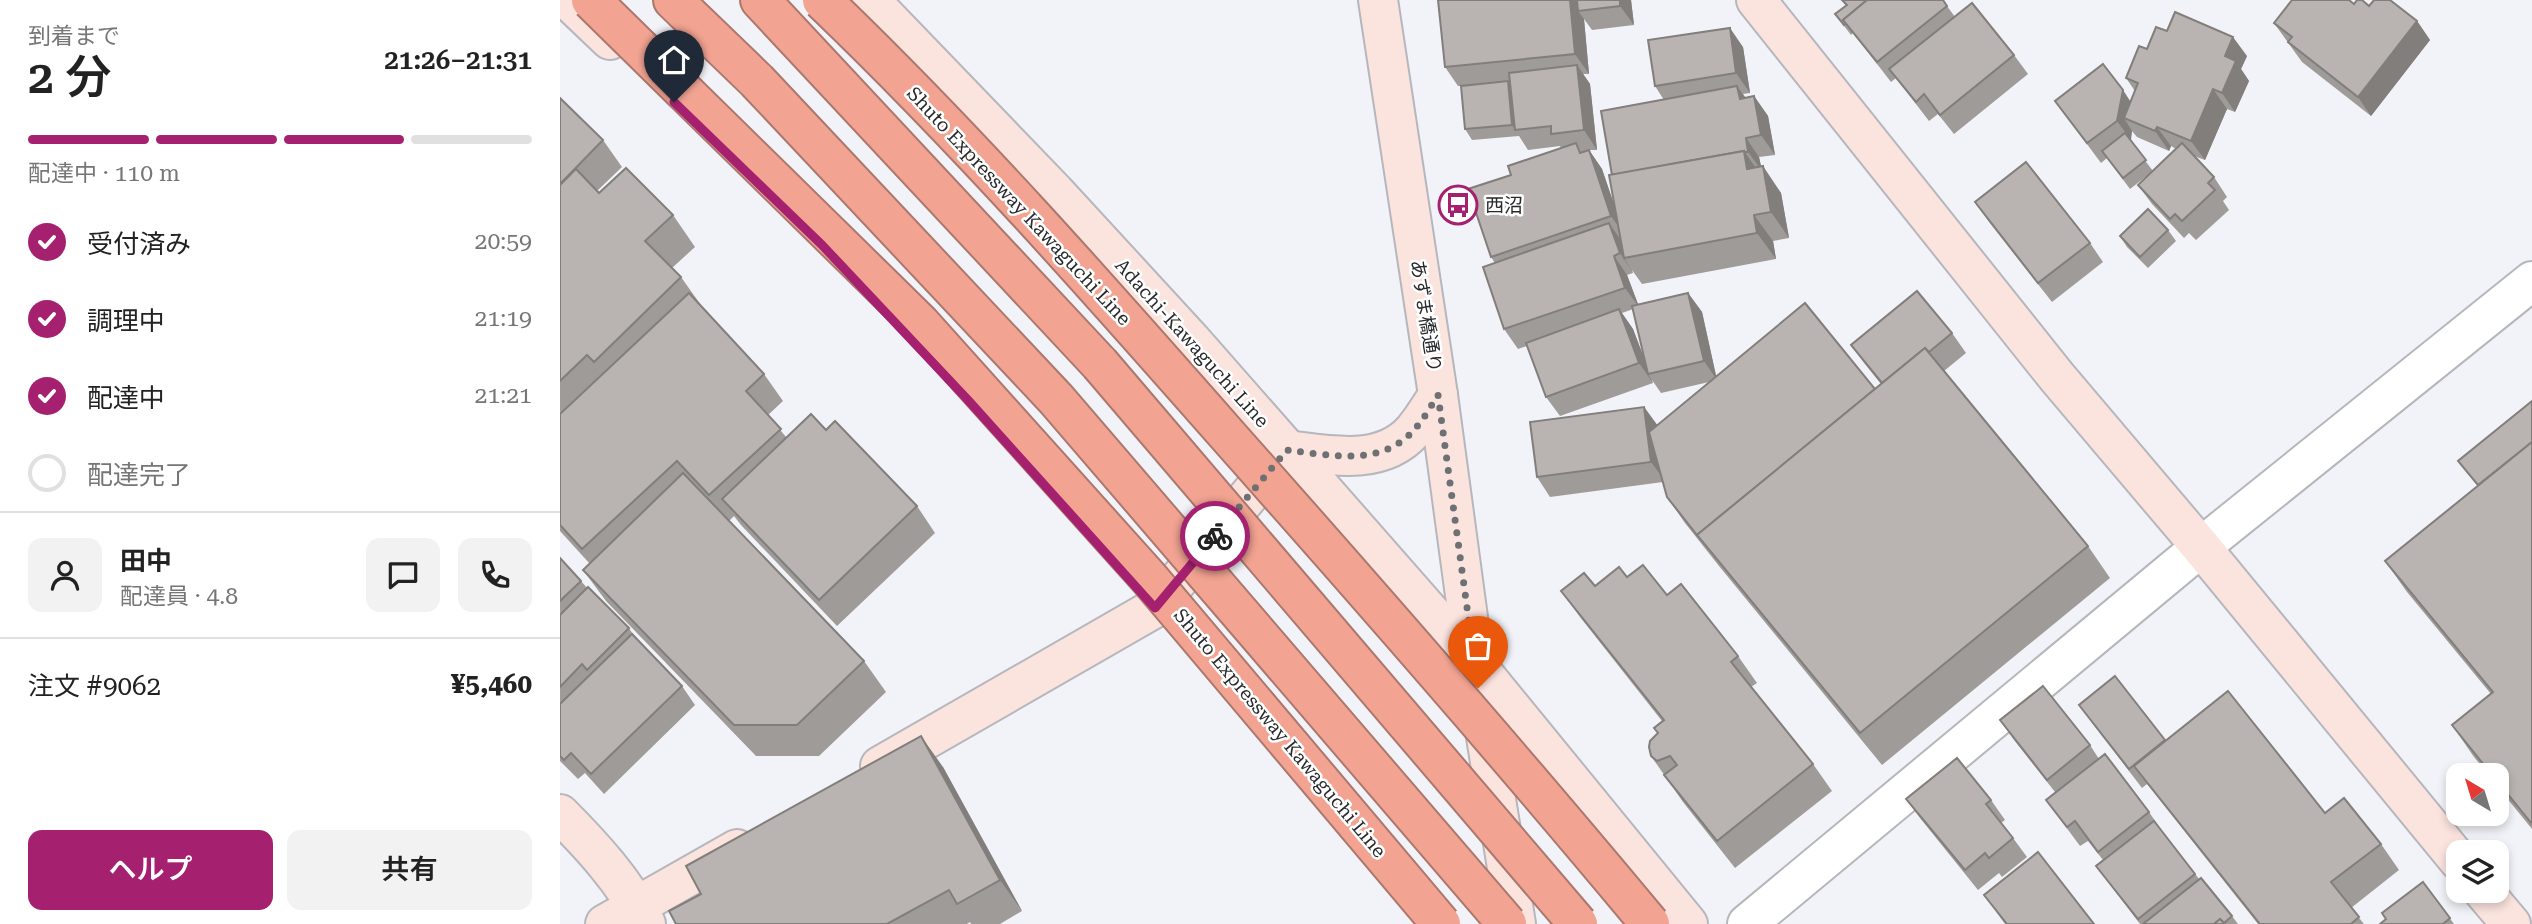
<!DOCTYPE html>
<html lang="ja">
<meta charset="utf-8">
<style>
:root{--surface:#fff;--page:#f2f2f2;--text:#222;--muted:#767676;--line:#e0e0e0;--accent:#a5216f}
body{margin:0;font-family:"Roboto Serif","Noto Sans JP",serif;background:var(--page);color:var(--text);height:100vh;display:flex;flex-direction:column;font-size:26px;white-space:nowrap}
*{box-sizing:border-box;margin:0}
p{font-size:23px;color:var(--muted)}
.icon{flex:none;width:38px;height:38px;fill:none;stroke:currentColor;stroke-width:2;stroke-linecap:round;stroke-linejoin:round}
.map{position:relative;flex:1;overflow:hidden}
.side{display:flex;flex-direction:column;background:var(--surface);width:560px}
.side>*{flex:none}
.needle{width:46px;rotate:322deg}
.buttons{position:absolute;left:1886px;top:763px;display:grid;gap:14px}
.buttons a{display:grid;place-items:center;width:63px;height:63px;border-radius:14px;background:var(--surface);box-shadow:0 4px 10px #0003;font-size:35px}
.pin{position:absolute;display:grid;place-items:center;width:60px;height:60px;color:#fff;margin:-72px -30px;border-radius:50% 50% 50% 0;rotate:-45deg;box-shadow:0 0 7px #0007}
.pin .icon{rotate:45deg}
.courier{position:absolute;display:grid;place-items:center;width:70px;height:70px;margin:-35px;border:5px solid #a5216f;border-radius:50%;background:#fff;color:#222;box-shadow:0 2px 9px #0007}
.summary em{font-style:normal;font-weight:600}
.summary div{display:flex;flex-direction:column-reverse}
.summary{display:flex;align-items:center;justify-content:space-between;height:119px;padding:0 28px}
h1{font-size:46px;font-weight:600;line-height:52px}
.bar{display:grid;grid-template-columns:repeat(4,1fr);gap:10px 7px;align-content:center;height:84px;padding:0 28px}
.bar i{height:9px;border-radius:5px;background:var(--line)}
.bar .on{background:var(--accent)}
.bar p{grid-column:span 4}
.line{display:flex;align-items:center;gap:18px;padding:0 28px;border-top:2px solid var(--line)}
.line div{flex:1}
.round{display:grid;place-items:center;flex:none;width:74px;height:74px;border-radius:14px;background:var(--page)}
ol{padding:0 28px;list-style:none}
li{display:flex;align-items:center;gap:21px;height:77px}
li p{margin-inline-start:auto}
li .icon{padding:7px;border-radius:50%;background:var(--accent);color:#fff;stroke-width:4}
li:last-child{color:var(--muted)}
li i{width:38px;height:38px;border:4px solid var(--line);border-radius:50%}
.action{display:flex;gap:14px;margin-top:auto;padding:14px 28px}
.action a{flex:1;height:80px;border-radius:14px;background:var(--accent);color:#fff;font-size:28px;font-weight:600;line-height:80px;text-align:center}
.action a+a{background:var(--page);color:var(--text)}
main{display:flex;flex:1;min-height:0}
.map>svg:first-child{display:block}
</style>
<main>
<section class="side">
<div class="summary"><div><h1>2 分</h1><p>到着まで</p></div><em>21:26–21:31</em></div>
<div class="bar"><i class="on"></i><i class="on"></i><i class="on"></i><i></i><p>配達中 · 110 m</p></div>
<ol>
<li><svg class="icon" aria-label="check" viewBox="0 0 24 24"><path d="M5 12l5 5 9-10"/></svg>受付済み<p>20:59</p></li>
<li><svg class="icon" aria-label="check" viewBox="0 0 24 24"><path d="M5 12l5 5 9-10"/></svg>調理中<p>21:19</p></li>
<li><svg class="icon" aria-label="check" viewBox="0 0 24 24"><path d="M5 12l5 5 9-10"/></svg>配達中<p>21:21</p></li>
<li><i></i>配達完了</li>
</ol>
<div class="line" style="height:126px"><a class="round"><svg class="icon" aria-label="person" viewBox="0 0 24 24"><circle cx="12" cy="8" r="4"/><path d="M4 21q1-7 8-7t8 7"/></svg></a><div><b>田中</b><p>配達員 · 4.8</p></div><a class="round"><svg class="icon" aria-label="chat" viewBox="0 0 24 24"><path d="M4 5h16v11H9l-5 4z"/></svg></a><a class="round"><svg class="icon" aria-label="phone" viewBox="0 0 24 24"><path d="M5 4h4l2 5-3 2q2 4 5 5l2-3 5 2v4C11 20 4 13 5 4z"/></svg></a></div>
<div class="line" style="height:91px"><div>注文 #9062</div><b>¥5,460</b></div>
<div class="action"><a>ヘルプ</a><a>共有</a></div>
</section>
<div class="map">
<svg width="1972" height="924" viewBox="0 0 1972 924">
<rect width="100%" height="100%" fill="#f2f3f8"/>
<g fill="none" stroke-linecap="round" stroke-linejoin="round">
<defs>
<path id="street" d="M1187,924L1641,547L1972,281"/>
<g id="secondary">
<path d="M8,0L50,40"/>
<path d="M310,0L495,192L633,342L914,662L1128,924"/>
<path d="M818,0L878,395L914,662L956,924"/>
<path d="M1196,0L1497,377L1641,547L1899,861"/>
<path d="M320,766L595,608L727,450C769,455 821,467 853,431C862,421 870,407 878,395"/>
<path d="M0,814C32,846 66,883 86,924"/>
<path d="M1923,891L1951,924"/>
<path d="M45,924L177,849"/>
</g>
<g id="highway">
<path d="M113,0L197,81"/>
<path d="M200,0L540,364"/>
</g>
</defs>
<use href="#street" stroke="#b6b7bc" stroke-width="42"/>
<use href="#secondary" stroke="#b6b7bc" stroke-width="42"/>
<use href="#highway" stroke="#ab786e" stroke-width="42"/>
<use href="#street" stroke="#fff" stroke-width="38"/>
<use href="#secondary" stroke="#fbe3de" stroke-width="38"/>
<use href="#highway" stroke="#f2a392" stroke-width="38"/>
<defs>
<g id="highway-bridge">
<path d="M31,0L360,323L589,578L881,924"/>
<path d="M262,0C406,138 538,288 670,438C812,598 953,759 1090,924"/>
<path d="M197,81L496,399L947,924"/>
<path d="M540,364L1018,924"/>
</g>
</defs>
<use href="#highway-bridge" stroke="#ab786e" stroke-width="42" stroke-linecap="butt"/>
<use href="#highway-bridge" stroke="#f2a392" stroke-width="38"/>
</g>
<g fill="#9f9b98" fill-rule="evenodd">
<path d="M878,0H1071L1074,25L1032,30L1024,19L1029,74H1023L1030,84L1037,150H1029L1042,169L1054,205L1052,175L1104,100L1095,86L1183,47L1190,93L1183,94L1186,98L1194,96L1208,116L1215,155L1199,157L1201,166L1221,193L1229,238L1213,241L1216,259L1082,284L1072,270L1073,273L1067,275L1078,304L1128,293L1142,312L1156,376L1315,389L1321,384L1305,364L1291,345L1392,333L1406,353L1384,371L1528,546L1550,578L1322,765L1159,566L1125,523L1107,497L1103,482L990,497L977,477L1084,407L1097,425L1149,382L1101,393L1092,380L1093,383L1000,416L986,397L967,346L958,349L944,329L935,263L931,257L951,175L1001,148L1000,146L968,150L959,136L912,140L905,129L901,86H898L885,67ZM1073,309L1084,359L1073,329L1062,313Z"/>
<path d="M1282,0L1387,6L1395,17L1454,55L1468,74L1394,134L1378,114L1369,121L1336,78L1331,82L1293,33L1291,35L1275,14L1286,6Z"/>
<path d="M1794,4L1809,6L1857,21L1870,40L1811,116L1742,62L1714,23Z"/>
<path d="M1607,31L1687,56L1681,69L1689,81L1675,112L1667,109L1645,160L1634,156L1654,177L1667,197L1663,201L1669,210L1636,240L1629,233L1624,238L1592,204L1578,185L1616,149L1611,146L1609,151L1577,137L1572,131L1570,141L1593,171L1570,189L1547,158L1541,163L1495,101L1571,102L1575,91L1566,78L1587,49Z"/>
<path d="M0,98L43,140L62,167L37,191L39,193L113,215L135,247L112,268L121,277L143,308L204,374L223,401L208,415L226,437L266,430L357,506L375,533L277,626L181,525L174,516L169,521L304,661L326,692L259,756H196L46,601L23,570L30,564L0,531Z"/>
<path d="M1415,202L1530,243L1543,262L1492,302L1429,222Z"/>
<path d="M1608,230L1616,241L1588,268L1567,247L1560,236Z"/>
<path d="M1972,401V829L1937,786V775H1929L1914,757L1892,725L1931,694L1847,592L1825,561L1918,486L1898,461Z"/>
<path d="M0,558L21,581L27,588L69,628L76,639L122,686L135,705L44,794L25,773L18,779L0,761Z"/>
<path d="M1067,577L1107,595L1178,656L1197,683L1191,687L1253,764L1272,791L1175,868L1123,802L1091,756L1102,721L1020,617L1001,591L1035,586Z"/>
<path d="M1519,705L1606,741L1765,813L1821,844L1839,870L1791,908L1804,924H1698L1587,784L1582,788L1533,724Z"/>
<path d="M1440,720L1530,745L1539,759L1589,812L1602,831L1639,879L1672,916L1678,924H1580L1536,866L1543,860L1528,841L1520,846L1486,800L1495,792L1454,740Z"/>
<path d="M383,767L462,911L440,924H411L410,922L407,924H116Z"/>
<path d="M1346,799L1431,800L1445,820L1441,823L1453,838L1467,857L1442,877L1439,873L1418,890L1360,818Z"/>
<path d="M1863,882L1894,924H1820L1826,919Z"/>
<path d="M1424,895L1534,924H1445Z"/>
</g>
<g fill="#827e7c">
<path d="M1010,0H1022L1018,11L1024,19L1029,74L1015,54Z"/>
<path d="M1060,0H1071L1074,25L1060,6Z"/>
<path d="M1857,21L1870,40L1811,116L1798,97Z"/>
<path d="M1170,28L1183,47L1190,93L1176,73Z"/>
<path d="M1673,37L1687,56L1681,69L1689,81L1675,112L1662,93L1665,56Z"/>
<path d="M1017,65L1030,84L1037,150L1024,130Z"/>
<path d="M948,81L955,92V130L952,125Z"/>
<path d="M1177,86L1191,106L1180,99Z"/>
<path d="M1653,89L1667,109L1645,160L1631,141Z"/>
<path d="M1563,90L1576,110L1564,118L1572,131L1571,140L1557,121Z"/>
<path d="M1194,96L1208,116L1215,155L1201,135Z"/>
<path d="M1597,127L1611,146L1609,151L1595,131Z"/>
<path d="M1186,138L1199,157L1202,171L1188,152Z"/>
<path d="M1029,150L1042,169L1065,236L1051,216Z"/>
<path d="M1184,151L1203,178L1187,169Z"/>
<path d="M1203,166L1221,193L1229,238L1211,212Z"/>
<path d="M1194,215L1213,241L1216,259L1197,233Z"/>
<path d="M1049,223L1063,243L1064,258L1073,273L1060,253Z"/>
<path d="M1054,256L1067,275L1079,307L1065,288Z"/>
<path d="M1128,293L1142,312L1157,380L1144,361Z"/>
<path d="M1059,309L1073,329L1090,373L1088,374L1093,383L1079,363Z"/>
<path d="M1084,407L1098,426L1105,481L1091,462Z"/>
<path d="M361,736L383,767L462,911L440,880Z"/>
</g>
<g fill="#b9b4b1" stroke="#827e7c" stroke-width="2">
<path d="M878,0H1010L1015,54L885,67Z"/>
<path d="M1017,0H1060V6L1018,11Z"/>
<path d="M1282,0H1307L1283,20L1286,23L1284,25L1275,14L1287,5Z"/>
<path d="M1307,0H1383L1387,6L1317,62L1283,20Z"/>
<path d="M1732,0H1789L1794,4L1797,0H1802L1809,6L1814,0H1830L1857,21L1798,97L1728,42L1732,37L1714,23Z"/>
<path d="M1412,3L1454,55L1380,115L1364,94L1356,102L1329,69Z"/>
<path d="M1615,12L1673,37L1665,56L1676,61L1662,93L1653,89L1631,141L1597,127L1595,131L1564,118L1578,83L1566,78L1579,46L1587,49L1596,27L1607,31Z"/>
<path d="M1170,28L1176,73L1095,86L1088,40Z"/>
<path d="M1543,64L1563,90L1557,121L1527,143L1495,101Z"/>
<path d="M1017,65L1024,130L991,134V126L955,130L949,73Z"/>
<path d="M948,81L952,125L905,129L901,86Z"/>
<path d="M1177,86L1180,99L1194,96L1201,135L1186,138L1188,152H1184V151L1052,175L1041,111Z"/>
<path d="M0,98L43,140L0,184Z"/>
<path d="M1565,133L1586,160L1563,178L1542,151Z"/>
<path d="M1016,143L1020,153L1029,150L1051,216L931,257L908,189L951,175L948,166Z"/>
<path d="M1622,143L1654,177L1648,183L1655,190L1622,221L1615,214L1610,219L1578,185Z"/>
<path d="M1184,151L1187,169L1203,166L1211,212L1194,215L1197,233L1064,258L1049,175Z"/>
<path d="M1466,162L1530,243L1478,283L1415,202Z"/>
<path d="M66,168L113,215L85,241L121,277L34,362L27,355L0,381V185L16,169L39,193Z"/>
<path d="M1588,209L1608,230L1580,257L1560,236Z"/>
<path d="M1049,223L1060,253L1054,256L1065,288L944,329L923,267Z"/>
<path d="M1357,291L1392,333L1369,352L1365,348L1322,383L1291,345Z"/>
<path d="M129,293L204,374L186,391L221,429L149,495L117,461L22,549L0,525V414Z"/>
<path d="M1128,293L1144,361L1088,374L1072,306Z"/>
<path d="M1245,303L1315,389L1137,535L1107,497L1089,432Z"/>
<path d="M1059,309L1079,363L986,397L966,343Z"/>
<path d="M1365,348L1528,546L1300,733L1137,535Z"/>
<path d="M1972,401V442L1918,485L1898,461Z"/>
<path d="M1084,407L1091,462L977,477L970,422Z"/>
<path d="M251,414L266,430L275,421L357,506L259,600L162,499Z"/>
<path d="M1972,442V824L1937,781V775H1932L1892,725L1933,692L1825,561Z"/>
<path d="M123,473L304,661L237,725H174L23,570Z"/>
<path d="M0,558L21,581L0,601Z"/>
<path d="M1083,565L1107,595L1121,584L1178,656L1171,662L1253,764L1157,841L1104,775L1117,765L1110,756L1097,761L1091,756L1089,747L1090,741L1098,733L1094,728L1104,720L1001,591L1024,573L1035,586L1059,567L1067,577Z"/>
<path d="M28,587L69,628L27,670L22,664L0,687V615Z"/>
<path d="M72,634L122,686L31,774L11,753L4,760L0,756V704Z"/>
<path d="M1555,676L1605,740L1569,769L1519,705Z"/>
<path d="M1483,686L1530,745L1487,780L1440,720Z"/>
<path d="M1668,691L1765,813L1784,798L1821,844L1771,882L1799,917L1791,924H1700L1574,766Z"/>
<path d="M361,736L440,880L397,904L389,890L327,924H116L109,911L141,894L126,866Z"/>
<path d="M1545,754L1589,812L1538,852L1515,821L1507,827L1486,800Z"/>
<path d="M1397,758L1431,800L1426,804L1453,838L1429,858L1425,853L1405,870L1346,799Z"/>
<path d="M1594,821L1635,874L1578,919L1536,866Z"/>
<path d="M1478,852L1534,924H1447L1424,895Z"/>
<path d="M1641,878L1672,916L1664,923L1660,919L1654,924H1583Z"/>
<path d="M1863,882L1890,918L1883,924H1820L1826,919L1822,913Z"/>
<path d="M1660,919L1665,924H1654Z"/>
</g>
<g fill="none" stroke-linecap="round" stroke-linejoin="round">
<path stroke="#6f7073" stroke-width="7" stroke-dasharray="0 12.6" d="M655,536L727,450C769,455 821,467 853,431C863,421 870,407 878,395L918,688"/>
<path stroke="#a5216f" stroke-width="9" d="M114,102L262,245L408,400L595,608L655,536"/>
</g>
<defs>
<symbol id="bus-ring" viewBox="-11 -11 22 22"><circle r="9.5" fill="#fff" stroke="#a5216f" stroke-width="1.5"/><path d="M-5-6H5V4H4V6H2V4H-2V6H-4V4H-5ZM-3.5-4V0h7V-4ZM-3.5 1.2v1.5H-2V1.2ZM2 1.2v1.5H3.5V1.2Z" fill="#a5216f"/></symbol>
</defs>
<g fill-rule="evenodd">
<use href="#bus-ring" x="876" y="183" width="44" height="44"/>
</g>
<g text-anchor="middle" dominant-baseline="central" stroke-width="5" stroke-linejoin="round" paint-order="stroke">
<g font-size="19" fill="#28292b" stroke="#fff" text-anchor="start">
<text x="925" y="205">西沼</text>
</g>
<g font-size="19" fill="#28292b" stroke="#fff">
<text transform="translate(459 206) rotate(47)">Shuto Expressway Kawaguchi Line</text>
<text transform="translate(866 316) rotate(81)">あずま橋通り</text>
<text transform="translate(632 343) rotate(48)">Adachi-Kawaguchi Line</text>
<text transform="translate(720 733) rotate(50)">Shuto Expressway Kawaguchi Line</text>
</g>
</g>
</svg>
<div class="buttons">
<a><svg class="needle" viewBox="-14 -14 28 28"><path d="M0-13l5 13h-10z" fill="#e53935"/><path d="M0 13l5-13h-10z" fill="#767676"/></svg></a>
<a><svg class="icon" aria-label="layers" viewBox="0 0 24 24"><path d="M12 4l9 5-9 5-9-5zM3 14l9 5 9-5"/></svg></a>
</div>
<div class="pin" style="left:918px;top:688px;background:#ea580c"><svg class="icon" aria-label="bag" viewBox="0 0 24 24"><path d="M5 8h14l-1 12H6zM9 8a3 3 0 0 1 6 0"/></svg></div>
<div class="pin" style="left:114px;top:102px;background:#1f2937"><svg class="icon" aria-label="home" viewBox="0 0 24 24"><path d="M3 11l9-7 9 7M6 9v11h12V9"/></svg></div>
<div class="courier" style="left:655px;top:536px"><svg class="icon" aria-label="bike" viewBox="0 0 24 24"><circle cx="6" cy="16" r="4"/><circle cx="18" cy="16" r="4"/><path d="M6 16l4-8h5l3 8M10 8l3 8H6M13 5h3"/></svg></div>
</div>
</main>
